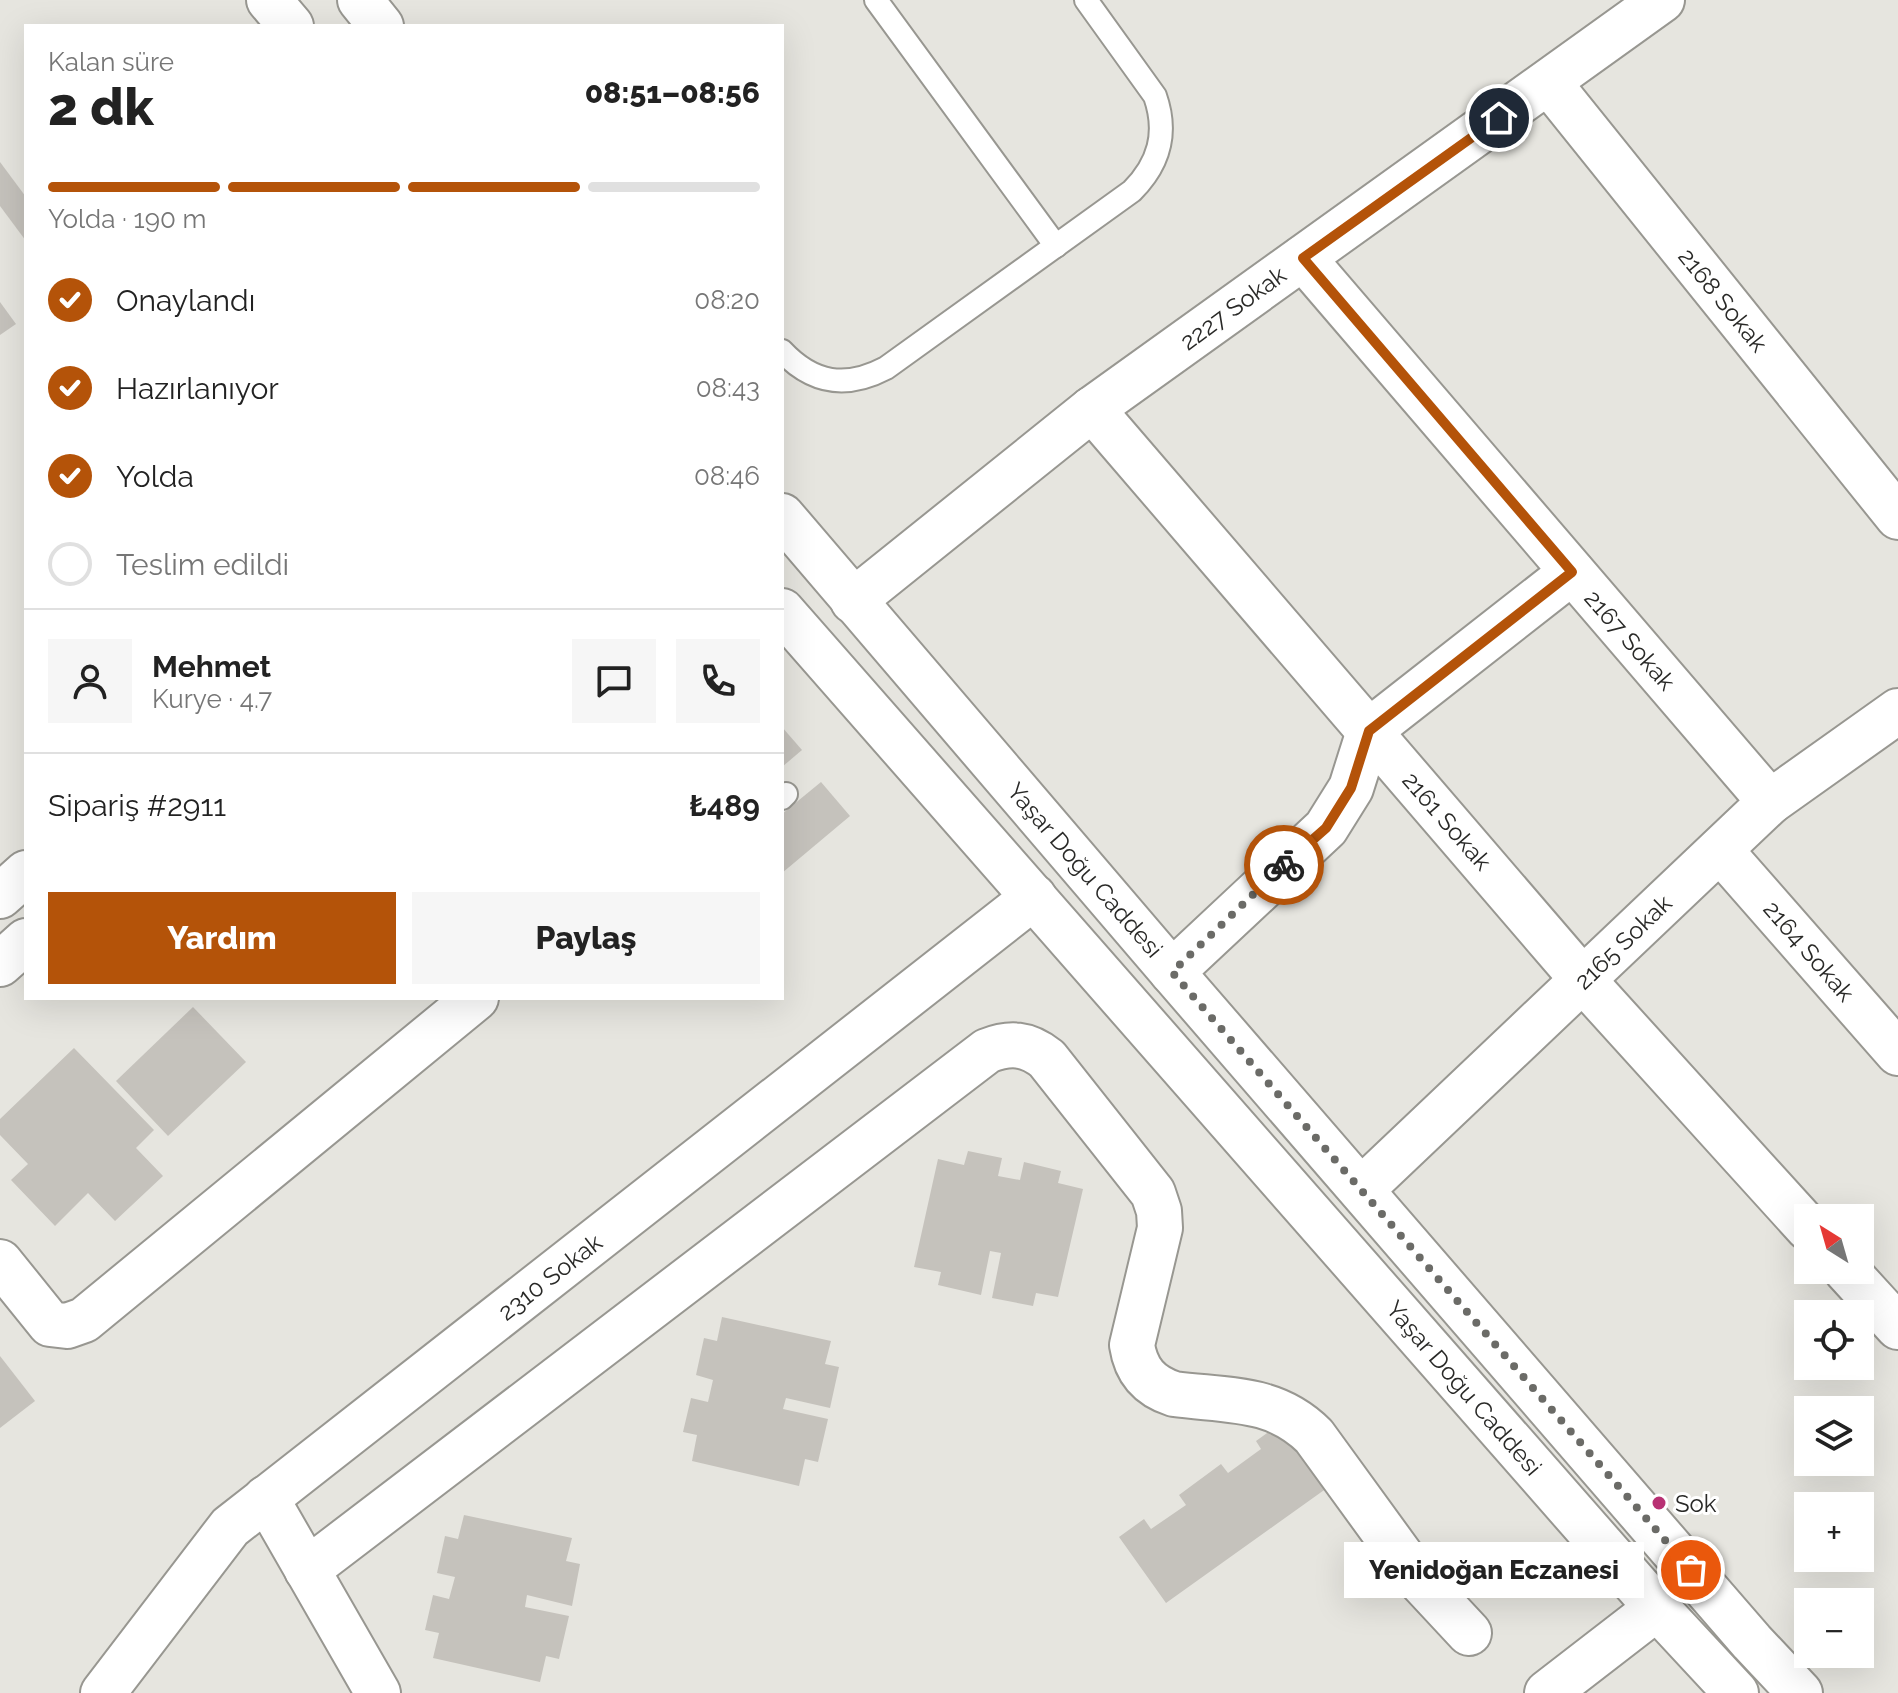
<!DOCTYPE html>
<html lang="tr">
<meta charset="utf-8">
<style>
:root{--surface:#fff;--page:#f6f6f6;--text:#222;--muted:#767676;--line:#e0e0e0;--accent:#b45309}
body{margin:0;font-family:Raleway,sans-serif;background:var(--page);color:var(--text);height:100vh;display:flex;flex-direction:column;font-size:30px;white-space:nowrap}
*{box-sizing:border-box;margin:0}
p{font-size:26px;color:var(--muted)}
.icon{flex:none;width:44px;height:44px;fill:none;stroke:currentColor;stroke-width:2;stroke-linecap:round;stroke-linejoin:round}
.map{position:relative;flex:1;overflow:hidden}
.sheet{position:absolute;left:24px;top:24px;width:760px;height:976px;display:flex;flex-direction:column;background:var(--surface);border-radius:0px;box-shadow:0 8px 32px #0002}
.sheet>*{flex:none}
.needle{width:52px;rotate:323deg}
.buttons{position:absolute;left:1794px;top:1204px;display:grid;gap:16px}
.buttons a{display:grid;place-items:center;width:80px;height:80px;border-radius:0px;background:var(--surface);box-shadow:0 8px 32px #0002;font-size:40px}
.pin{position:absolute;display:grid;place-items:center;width:68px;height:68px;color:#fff;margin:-34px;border:4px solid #fff;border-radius:50%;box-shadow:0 2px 8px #0007}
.courier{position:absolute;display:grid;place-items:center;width:80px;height:80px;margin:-40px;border:6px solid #b45309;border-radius:50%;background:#fff;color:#222;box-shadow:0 2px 10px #0007}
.bubble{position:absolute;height:56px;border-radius:0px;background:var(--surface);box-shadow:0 8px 32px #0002;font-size:26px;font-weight:800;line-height:56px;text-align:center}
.overview em{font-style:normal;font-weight:800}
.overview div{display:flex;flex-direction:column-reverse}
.overview{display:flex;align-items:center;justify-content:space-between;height:136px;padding:0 24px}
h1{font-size:52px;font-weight:800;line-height:60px}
.bar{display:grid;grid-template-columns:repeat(4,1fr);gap:12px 8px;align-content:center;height:96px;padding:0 24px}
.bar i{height:10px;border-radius:6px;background:var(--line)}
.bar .selected{background:var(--accent)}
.bar p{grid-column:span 4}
.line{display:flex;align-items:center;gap:20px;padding:0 24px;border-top:2px solid var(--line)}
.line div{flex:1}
.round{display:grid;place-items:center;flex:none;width:84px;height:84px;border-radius:0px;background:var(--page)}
ol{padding:0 24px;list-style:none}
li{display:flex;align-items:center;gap:24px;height:88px}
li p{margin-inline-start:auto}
li .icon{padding:8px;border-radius:50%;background:var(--accent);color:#fff;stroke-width:4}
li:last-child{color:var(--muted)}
li i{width:44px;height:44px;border:4px solid var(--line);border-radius:50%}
.button{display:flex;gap:16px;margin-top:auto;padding:16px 24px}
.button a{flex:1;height:92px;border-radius:0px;background:var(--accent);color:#fff;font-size:32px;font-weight:800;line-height:92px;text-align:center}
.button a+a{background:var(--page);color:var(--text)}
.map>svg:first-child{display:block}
</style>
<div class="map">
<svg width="1898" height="1693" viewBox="0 0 1898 1693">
<rect width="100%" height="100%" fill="#e6e5df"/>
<g fill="#c5c2bc">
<path d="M0,162L26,197V241L0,206Z"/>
<path d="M0,302L16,324L0,335Z"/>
<path d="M782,727L802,750L782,767Z"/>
<path d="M821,782L850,816L782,873V814Z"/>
<path d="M193,1007L246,1062L168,1136L116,1081Z"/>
<path d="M74,1048L154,1130L136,1148L163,1176L115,1221L88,1193L55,1226L11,1180L28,1164L0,1135V1119Z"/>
<path d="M968,1151L1002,1158L998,1176L1020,1180L1024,1162L1061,1171L1058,1183L1083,1189L1058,1297L1036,1293L1033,1306L992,1298L1001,1253L990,1251L981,1295L938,1285L941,1272L914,1267L938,1159L964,1165Z"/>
<path d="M722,1317L831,1341L825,1364L839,1367L830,1408L786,1398L783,1409L828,1419L818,1462L805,1459L799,1486L692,1461L697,1435L683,1432L691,1398L708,1402L713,1380L696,1375L704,1338L717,1341Z"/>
<path d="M0,1356L35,1401L0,1428Z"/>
<path d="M1281,1423L1327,1488L1166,1603L1119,1537L1144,1519L1151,1529L1186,1505L1179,1495L1221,1464L1228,1473L1261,1449L1256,1441Z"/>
<path d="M464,1515L572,1538L566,1561L580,1564L572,1606L527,1595L525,1607L569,1616L559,1659L546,1656L540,1682L433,1658L439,1633L425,1630L433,1595L449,1599L455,1577L437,1573L445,1536L458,1539Z"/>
</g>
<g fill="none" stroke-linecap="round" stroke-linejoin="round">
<defs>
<g id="lane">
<path d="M876,0L1056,246"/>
<path d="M782,351C813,384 846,389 886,368L1132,191C1159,164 1168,133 1155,96L1086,0"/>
<path d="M782,798L786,794"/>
</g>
<g id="street">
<path d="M1549,83L1898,517"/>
<path d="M1303,258L1770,802"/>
<path d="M1092,409L1583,980L1808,1228"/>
<path d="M853,601L1092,409L1662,0"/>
<path d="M1720,850L1898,1053"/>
<path d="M0,896L26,873"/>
<path d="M0,964L26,941"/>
<path d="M1172,972L1326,828L1351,788L1369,731L1572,572"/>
<path d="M1362,1189L1770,802L1898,711"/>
<path d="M0,1262L50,1324L67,1326L84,1320L476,998"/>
<path d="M1846,1270L1898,1327"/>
<path d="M266,1498L378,1693"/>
<path d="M307,1570L987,1051C1010,1042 1027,1043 1047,1059L1153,1193L1159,1211L1160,1228L1132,1345C1136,1371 1149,1386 1174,1394C1227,1401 1274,1396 1314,1436L1415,1575L1469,1633"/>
<path d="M103,1693L230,1527L1034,897"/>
<path d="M1547,1693L1657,1608"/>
</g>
<g id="secondary">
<path d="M269,0L291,26"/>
<path d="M360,0L381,26"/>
<path d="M782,516L1172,972L1752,1642L1800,1693"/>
<path d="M782,611L1657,1608L1736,1693"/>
</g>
</defs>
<use href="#lane" stroke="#989791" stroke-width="26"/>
<use href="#street" stroke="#989791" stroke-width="48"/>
<use href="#secondary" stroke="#989791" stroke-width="48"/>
<use href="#lane" stroke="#fff" stroke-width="22"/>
<use href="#street" stroke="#fff" stroke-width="44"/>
<use href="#secondary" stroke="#fff" stroke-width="44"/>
</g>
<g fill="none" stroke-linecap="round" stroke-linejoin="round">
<path stroke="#6b6b67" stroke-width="8" stroke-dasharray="0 14.4" d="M1284,865L1172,972L1691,1570"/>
<path stroke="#b45309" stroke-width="10" d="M1284,865L1326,828L1351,788L1369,731L1572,572L1303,258L1499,118"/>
</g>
<circle fill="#b83173" stroke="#fff" stroke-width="3" cx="1659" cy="1503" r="8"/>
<g text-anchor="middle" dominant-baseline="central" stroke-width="6" stroke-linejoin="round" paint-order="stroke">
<g font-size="24" fill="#292927" stroke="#fff">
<text transform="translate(1723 300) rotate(51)">2168 Sokak</text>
<text transform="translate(1233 308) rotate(-36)">2227 Sokak</text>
<text transform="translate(1630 640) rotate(49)">2167 Sokak</text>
<text transform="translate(1447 821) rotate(49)">2161 Sokak</text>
<text transform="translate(1085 870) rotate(49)">Yaşar Doğu Caddesi</text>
<text transform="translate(1623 942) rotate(-44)">2165 Sokak</text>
<text transform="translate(1809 951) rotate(49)">2164 Sokak</text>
<text transform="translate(550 1277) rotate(-38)">2310 Sokak</text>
<text transform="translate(1464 1388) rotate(49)">Yaşar Doğu Caddesi</text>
</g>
<g font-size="24" fill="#292927" stroke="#fff" text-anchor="start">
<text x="1675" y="1503">Sok</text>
</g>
</g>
</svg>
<div class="buttons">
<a><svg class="needle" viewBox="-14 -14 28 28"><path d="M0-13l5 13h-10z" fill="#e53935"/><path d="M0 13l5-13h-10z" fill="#767676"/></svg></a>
<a><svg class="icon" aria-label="locate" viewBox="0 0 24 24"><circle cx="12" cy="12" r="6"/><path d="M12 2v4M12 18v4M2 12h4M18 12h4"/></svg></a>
<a><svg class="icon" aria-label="layers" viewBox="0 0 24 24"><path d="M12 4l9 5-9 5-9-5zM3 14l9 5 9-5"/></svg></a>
<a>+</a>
<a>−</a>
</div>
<div class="pin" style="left:1691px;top:1570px;background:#ea580c"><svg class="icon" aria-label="bag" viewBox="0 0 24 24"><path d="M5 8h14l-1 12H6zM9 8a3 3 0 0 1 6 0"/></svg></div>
<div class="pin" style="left:1499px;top:118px;background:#1f2937"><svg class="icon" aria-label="home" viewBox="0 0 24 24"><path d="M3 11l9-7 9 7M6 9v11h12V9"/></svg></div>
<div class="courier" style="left:1284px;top:865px"><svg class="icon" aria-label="bike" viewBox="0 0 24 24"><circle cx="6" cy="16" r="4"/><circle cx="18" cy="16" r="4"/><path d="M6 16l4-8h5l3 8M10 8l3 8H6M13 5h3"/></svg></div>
<div class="bubble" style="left:1344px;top:1542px;width:300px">Yenidoğan Eczanesi</div>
<section class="sheet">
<div class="overview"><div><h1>2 dk</h1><p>Kalan süre</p></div><em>08:51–08:56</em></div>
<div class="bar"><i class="selected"></i><i class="selected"></i><i class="selected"></i><i></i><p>Yolda · 190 m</p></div>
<ol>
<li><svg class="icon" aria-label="check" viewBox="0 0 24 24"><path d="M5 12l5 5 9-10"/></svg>Onaylandı<p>08:20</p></li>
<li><svg class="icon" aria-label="check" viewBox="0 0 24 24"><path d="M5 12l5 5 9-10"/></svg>Hazırlanıyor<p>08:43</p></li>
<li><svg class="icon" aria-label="check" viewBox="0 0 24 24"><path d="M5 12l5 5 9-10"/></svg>Yolda<p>08:46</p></li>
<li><i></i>Teslim edildi</li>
</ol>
<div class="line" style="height:144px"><a class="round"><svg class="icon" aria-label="person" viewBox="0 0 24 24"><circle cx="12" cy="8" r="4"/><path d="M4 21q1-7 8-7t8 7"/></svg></a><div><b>Mehmet</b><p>Kurye · 4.7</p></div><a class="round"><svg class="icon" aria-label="chat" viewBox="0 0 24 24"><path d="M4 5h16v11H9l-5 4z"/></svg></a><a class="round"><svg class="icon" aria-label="phone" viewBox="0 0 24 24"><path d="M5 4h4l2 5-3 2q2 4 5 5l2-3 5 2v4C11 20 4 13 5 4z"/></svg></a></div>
<div class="line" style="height:104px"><div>Sipariş #2911</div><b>₺489</b></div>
<div class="button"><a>Yardım</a><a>Paylaş</a></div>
</section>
</div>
